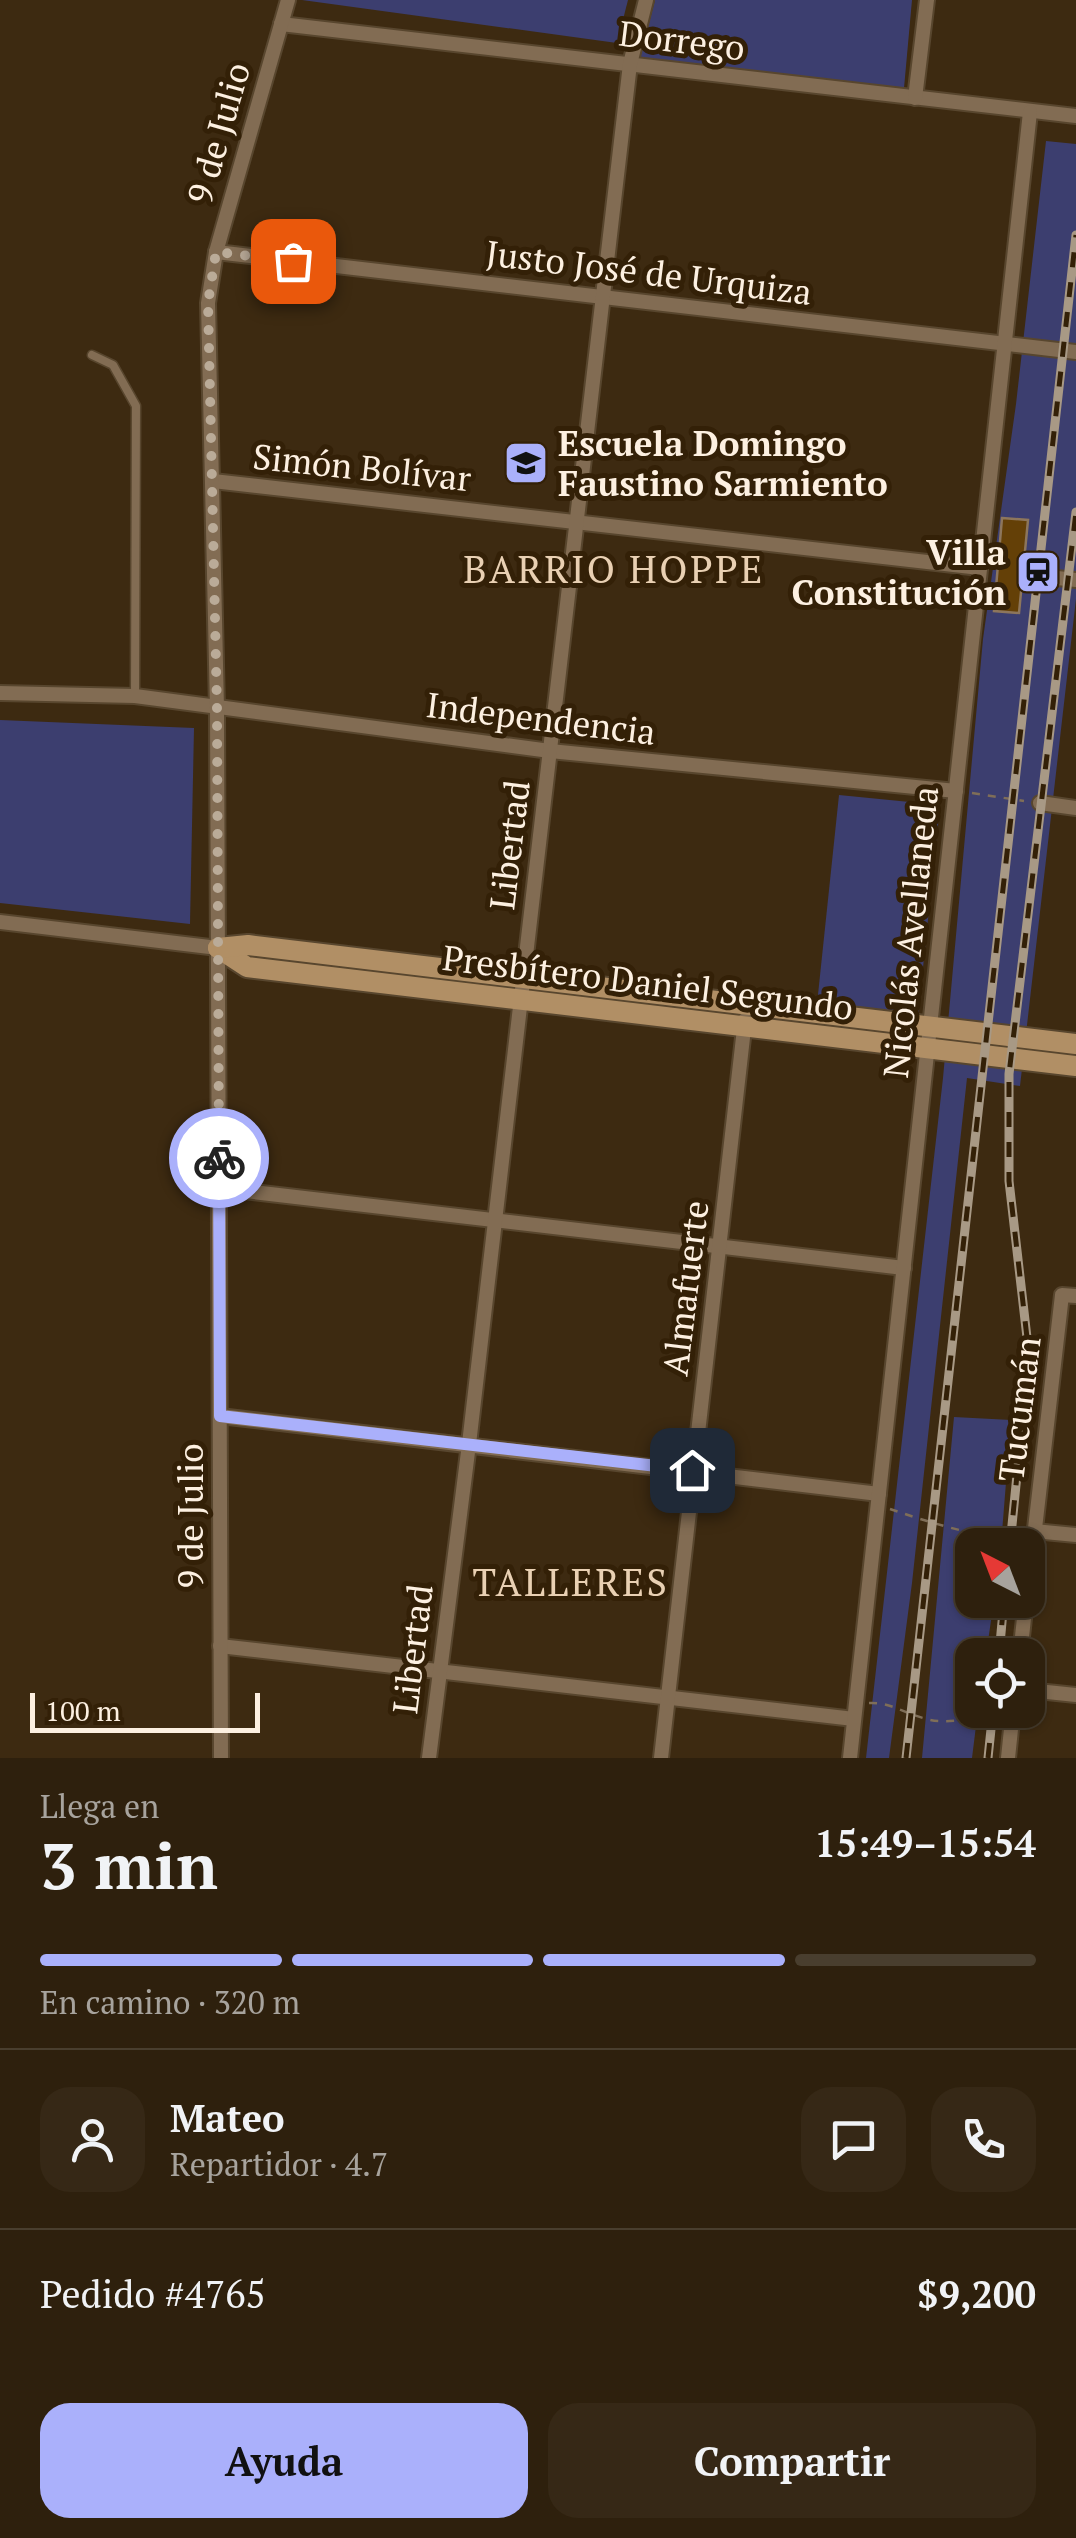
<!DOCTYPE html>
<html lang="es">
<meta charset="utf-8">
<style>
:root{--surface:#2e200d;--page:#362816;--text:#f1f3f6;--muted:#a7a39d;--line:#493e2e;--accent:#aab0fb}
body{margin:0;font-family:"PT Serif",serif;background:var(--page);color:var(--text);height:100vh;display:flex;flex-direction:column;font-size:38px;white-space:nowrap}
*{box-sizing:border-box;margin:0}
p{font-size:32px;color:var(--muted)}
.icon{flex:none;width:55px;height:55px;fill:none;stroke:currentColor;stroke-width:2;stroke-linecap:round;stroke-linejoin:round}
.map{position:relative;height:1758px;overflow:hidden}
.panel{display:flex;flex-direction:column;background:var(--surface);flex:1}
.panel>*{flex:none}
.needle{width:65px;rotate:318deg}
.buttons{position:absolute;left:955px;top:1528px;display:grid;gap:20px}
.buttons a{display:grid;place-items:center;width:90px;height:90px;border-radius:20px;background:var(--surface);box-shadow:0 2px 8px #0004,0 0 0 2px var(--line);font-size:50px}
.scale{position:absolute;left:30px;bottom:25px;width:230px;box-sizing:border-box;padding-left:10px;border:5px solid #fdf0e1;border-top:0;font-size:28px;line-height:35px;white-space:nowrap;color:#fdf0e1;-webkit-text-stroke:8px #332007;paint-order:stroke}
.pin{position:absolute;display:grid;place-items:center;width:85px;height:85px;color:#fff;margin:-42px;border-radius:20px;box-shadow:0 5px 15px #0006}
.courier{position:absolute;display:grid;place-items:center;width:100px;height:100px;margin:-50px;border:8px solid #aab0fb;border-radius:50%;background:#fff;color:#222;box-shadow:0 2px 12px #0007}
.overview em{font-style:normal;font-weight:800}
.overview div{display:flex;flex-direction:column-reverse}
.overview{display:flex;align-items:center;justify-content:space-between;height:170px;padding:0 40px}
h1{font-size:65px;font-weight:800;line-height:75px}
.bar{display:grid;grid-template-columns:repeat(4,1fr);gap:15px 10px;align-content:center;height:120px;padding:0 40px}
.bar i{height:12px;border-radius:8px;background:var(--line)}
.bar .active{background:var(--accent)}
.bar p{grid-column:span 4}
.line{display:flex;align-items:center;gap:25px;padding:0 40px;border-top:2px solid var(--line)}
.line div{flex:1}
.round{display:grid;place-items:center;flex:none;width:105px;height:105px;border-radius:30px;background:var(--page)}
.button{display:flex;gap:20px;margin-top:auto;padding:20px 40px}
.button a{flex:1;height:115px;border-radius:30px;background:var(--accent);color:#111;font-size:40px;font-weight:800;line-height:115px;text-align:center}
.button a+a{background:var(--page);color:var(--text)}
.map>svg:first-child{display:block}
</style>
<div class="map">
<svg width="1076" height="1758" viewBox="0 0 1076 1758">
<rect width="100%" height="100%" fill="#3d2a11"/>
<g fill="#3c3e6f">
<path d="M302,0H628L617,43Z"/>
<path d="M655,0H912L904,88L640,58Z"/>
<path d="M1046,141L1076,144V599L1020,1086L967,1078L912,1583L889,1758H866L943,1078L983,639L1016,404Z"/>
<path d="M0,720L194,728L190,924L0,903Z"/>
<path d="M839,795L940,805L918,1015L817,1004Z"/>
<path d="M954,1417L1011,1420L1001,1545H972V1600H994L986,1655H972V1710H978L972,1758H922Z"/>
</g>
<path fill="#644007" stroke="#8d765c" stroke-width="2.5" d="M1002,518L1028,520L1019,613L994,611Z"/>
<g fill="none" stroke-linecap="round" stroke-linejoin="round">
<defs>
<path id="service" d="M92,355L113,365L136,406L135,696"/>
<g id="minor">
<path d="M281,24L1076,116"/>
<path d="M915,98L927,0"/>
<path d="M216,252L1076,352"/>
<path d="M213,481L980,568"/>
<path d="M1048,577L1076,580"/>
<path d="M0,693L135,696L550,751L956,791"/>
<path d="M1040,803L1076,808"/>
<path d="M0,922L218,948"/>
<path d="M219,1188L904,1268"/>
<path d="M220,1416L879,1494"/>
<path d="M1034,1531L1076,1535"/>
<path d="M1028,1589L1062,1295L1076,1296"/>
<path d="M220,1646L854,1719"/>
<path d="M1020,1655L1026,1600"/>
<path d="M1028,1690L1076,1695"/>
<path d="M221,1758L217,709L208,303L216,252L288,0"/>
<path d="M429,1758L469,1444L630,64L646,0"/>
<path d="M661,1758L745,1020"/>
<path d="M850,1758L1030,112"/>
<path d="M1008,1758L1013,1710"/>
</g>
<g id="secondary">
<path d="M218,948L247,967L1076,1066"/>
<path d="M218,948L248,945L1076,1044"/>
</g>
</defs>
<use href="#service" stroke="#58462e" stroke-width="11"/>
<use href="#minor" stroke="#58462e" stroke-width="18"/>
<use href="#secondary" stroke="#58462e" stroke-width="24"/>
<g stroke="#7f6e58" stroke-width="2.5" stroke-dasharray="8 8" stroke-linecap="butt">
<path d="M972,793L1024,801"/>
<path d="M890,1509C920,1519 989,1543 1018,1535"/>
<path d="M869,1703C890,1702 904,1713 923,1718C937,1723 950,1721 964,1720L974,1710"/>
</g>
<use href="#service" stroke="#826c53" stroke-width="8"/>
<use href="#minor" stroke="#826c53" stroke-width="14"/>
<use href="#secondary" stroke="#b18f65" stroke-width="20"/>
<defs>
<g id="rail">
<path d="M1010,1545L1029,1355L1009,1181V1074L1076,512"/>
<path d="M999,1655L1004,1600"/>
<path d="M906,1758L1076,235"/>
<path d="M988,1758L993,1710"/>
</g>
</defs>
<use href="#rail" stroke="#a89985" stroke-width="9"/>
<use href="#rail" stroke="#332007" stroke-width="5" stroke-dasharray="15" stroke-linecap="butt"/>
</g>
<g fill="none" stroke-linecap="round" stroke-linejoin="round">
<path stroke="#baab98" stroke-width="10" stroke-dasharray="0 18" d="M219,1158L217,709L208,303L216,252L293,261"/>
<path stroke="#aab0fb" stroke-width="12" d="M219,1158L220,1416L692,1470"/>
</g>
<defs>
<symbol id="school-square" viewBox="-11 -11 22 22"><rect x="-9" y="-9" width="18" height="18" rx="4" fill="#aab0fb" stroke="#332007"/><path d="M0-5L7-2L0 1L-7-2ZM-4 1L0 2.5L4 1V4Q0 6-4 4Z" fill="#111"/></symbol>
<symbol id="station-square" viewBox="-11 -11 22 22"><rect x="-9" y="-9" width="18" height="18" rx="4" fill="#aab0fb" stroke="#332007"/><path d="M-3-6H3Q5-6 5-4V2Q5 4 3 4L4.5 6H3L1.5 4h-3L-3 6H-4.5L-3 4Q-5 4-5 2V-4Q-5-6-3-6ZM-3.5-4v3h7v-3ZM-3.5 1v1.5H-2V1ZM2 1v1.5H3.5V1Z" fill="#111"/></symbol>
</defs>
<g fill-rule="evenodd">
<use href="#school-square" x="501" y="438" width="50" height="50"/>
<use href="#station-square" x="1013" y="547" width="50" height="50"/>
</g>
<g text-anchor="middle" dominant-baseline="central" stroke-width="10" stroke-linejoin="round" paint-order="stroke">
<g font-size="35" fill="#fdf0e1" stroke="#332007">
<text transform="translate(682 40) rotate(7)">Dorrego</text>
<text transform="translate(218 133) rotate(-74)">9 de Julio</text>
<text transform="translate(649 272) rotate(7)">Justo José de Urquiza</text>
<text transform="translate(362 467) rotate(6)">Simón Bolívar</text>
<text transform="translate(541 718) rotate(7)">Independencia</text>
<text transform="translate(509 845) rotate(-83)">Libertad</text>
<text transform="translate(910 932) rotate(-84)">Nicolás Avellaneda</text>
<text transform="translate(648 982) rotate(7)">Presbítero Daniel Segundo</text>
<text transform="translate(685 1288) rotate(-83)">Almafuerte</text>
<text transform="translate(1019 1409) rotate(-83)">Tucumán</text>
<text transform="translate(190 1516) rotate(-90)">9 de Julio</text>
<text transform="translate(412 1649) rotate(-83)">Libertad</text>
</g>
<g font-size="35" font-weight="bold" fill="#fdf0e1" stroke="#332007" text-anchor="start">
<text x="558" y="443">Escuela Domingo<tspan x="558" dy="40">Faustino Sarmiento</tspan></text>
<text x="1006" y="552" text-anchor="end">Villa<tspan x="1006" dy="40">Constitución</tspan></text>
</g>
<g font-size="38" letter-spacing="2.5" fill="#e9d0b3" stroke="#332007">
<text x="614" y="569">BARRIO HOPPE</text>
<text x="571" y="1582">TALLERES</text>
</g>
</g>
</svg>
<div class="buttons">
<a><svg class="needle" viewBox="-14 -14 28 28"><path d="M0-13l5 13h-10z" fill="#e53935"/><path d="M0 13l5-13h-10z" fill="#a7a39d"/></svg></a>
<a><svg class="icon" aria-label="locate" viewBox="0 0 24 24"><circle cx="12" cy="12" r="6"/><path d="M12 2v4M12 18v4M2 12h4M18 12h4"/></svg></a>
</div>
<div class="scale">100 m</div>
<div class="pin" style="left:293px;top:261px;background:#ea580c"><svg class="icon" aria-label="bag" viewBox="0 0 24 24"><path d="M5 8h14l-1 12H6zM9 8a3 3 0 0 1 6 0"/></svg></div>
<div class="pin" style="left:692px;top:1470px;background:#1f2937"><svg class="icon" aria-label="home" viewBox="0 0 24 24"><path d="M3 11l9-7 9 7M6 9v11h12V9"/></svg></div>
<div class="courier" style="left:219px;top:1158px"><svg class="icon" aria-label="bike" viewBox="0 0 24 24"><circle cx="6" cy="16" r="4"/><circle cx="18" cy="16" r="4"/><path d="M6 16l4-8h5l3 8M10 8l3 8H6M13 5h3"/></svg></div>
</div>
<section class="panel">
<div class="overview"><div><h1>3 min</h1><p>Llega en</p></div><em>15:49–15:54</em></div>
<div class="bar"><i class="active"></i><i class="active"></i><i class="active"></i><i></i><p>En camino · 320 m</p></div>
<div class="line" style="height:180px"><a class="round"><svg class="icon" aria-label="person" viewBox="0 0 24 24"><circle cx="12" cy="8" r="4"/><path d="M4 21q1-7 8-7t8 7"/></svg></a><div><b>Mateo</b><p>Repartidor · 4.7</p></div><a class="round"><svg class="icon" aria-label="chat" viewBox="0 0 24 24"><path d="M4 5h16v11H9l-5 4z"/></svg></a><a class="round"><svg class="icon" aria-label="phone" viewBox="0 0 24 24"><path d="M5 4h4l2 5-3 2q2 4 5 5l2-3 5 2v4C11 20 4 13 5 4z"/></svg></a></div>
<div class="line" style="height:130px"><div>Pedido #4765</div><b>$9,200</b></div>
<div class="button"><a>Ayuda</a><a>Compartir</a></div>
</section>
